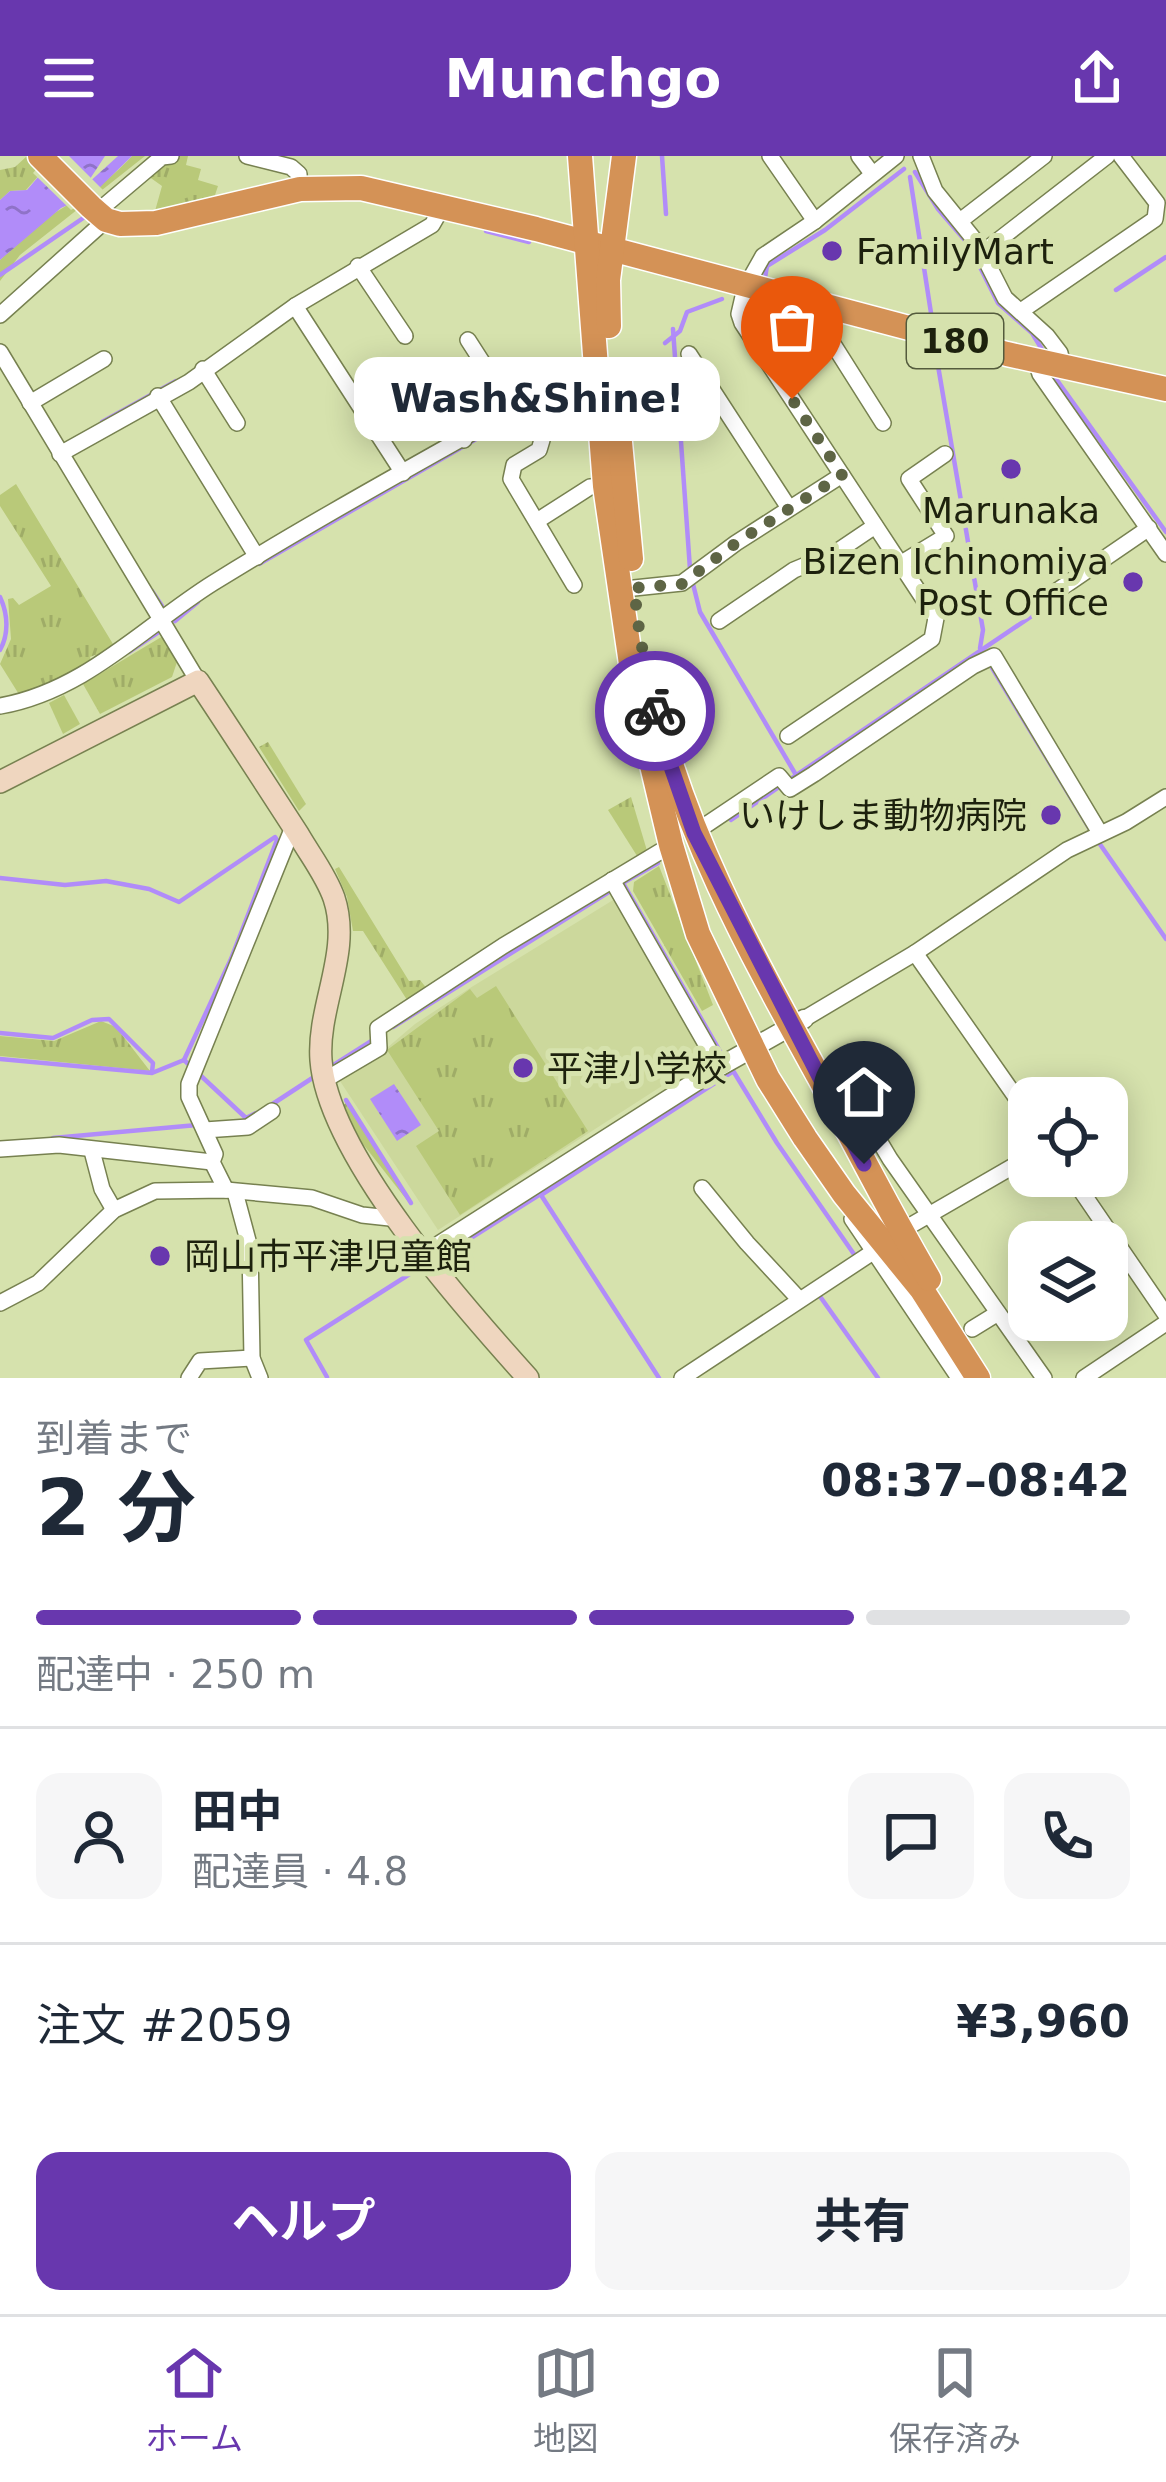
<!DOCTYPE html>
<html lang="ja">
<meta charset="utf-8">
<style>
:root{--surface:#fff;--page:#f6f6f7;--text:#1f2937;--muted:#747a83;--line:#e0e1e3;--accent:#6837ae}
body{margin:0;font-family:"DejaVu Sans","Noto Sans JP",sans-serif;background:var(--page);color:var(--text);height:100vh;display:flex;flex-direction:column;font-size:45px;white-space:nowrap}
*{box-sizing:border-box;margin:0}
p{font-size:39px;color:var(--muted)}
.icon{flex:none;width:66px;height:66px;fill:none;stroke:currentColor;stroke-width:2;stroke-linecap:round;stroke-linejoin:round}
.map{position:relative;height:1222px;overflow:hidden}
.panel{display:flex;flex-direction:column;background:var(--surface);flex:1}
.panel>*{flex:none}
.tools{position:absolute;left:1008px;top:921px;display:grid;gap:24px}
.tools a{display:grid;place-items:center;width:120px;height:120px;border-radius:24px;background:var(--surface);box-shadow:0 6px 30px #0003;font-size:60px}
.pin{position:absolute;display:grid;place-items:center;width:102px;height:102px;color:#fff;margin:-123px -51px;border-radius:50% 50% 50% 0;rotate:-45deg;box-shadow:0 0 12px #0007}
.pin .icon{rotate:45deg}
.courier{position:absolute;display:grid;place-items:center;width:120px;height:120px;margin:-60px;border:9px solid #6837ae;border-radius:50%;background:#fff;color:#222;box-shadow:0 3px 15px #0007}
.bubble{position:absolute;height:84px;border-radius:24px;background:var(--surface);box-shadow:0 6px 30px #0003;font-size:39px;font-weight:700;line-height:84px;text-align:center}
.overview em{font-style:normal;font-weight:700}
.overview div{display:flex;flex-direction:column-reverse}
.overview{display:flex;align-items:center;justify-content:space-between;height:204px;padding:0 36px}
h1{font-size:78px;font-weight:700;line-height:90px}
.bar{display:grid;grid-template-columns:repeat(4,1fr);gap:18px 12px;align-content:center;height:144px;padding:0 36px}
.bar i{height:15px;border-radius:9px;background:var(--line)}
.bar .selected{background:var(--accent)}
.bar p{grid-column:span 4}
.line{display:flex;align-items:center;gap:30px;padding:0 36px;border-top:3px solid var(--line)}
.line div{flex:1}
.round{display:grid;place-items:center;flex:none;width:126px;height:126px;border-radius:24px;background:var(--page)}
.action{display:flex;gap:24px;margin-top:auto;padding:24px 36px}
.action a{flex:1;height:138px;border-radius:24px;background:var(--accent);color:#fff;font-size:48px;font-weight:700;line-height:138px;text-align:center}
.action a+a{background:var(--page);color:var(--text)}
header{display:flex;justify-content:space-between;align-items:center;height:156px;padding:0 36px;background:var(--accent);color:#fff;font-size:54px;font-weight:700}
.dock{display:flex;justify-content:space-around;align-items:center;height:168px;border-top:3px solid var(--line);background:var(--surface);font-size:33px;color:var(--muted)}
.dock a{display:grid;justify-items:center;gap:6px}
.dock .selected{color:var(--accent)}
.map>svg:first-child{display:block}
</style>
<header><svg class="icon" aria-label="menu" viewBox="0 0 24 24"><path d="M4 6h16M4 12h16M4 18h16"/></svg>Munchgo<svg class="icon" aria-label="share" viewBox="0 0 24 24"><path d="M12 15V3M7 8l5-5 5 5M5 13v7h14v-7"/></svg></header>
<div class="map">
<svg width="1166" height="1222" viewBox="0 0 1166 1222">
<defs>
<pattern id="grass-tufts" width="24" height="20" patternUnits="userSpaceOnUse" patternTransform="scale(3)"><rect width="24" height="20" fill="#b9c979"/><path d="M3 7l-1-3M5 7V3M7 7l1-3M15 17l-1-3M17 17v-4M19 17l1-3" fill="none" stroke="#9fac67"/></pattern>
<pattern id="water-ripples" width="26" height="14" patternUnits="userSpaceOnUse" patternTransform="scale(3)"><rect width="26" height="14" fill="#b18cf9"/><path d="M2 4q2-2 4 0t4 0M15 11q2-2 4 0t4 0" fill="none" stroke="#8f72c8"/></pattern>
</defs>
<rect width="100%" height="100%" fill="#d6e2ad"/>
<path fill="#ccd89c" d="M618,741L707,901L438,1074L338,922L374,903L415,868L470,832Z"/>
<g fill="url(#grass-tufts)">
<path d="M27,0H56L26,34L10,35L0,44V14L15,11Z"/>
<path d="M132,0H145L20,99L0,125V104C19,86 38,66 61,53C92,34 105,29 132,0Z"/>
<path d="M179,0H188L186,9L201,13L198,24L218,30L214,42L155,55L162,30L148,20Z"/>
<path d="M16,328L116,493L98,504L95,499L90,501L92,507L45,534L20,540L0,508L11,483L8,443L13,442L19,449L51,430L0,350V339Z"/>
<path d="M163,480L177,506L172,521L100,558L83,528Z"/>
<path d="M64,539L80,568L63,578L49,547Z"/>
<path d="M268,586L306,648L299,655L259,591Z"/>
<path d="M631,641L648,698L639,703L608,654Z"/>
<path d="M659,710L713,849L702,855L633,735L634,726Z"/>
<path d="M339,711L409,825L420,824L428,834L409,847L363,775H353L347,741L335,713Z"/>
<path d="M496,830L588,975L460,1059L416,990L439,975L387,894L470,833L477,842Z"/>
<path d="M101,865L116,871L150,915L0,900V880L54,885Z"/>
<path d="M346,947L410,1048L359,983L342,950Z"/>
</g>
<g fill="url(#water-ripples)">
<path d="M56,0H105L86,29L118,0H132L94,37L61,52L0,104V44L10,35L27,34Z"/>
<path d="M394,928L421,969L397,985L370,943Z"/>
</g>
<path fill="#d6e2ad" d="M48,0H69L104,35L71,54L33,17Z"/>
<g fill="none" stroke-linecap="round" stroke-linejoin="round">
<g stroke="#b18cf9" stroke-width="4.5">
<path d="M662,0L666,58"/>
<path d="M915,16L938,53L969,89L998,147L1032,177L1043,195"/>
<path d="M910,21L933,170"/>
<path d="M486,75L529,86"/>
<path d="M0,119L89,58"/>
<path d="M765,122L767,110L825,74L904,13"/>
<path d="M1116,134L1166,101"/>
<path d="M673,173L690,413"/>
<path d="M665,187L680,175L687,156L722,143"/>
<path d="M935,192L983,474L980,492L1091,675"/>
<path d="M1054,220L1166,376"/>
<path d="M572,228L579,224"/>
<path d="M102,266L176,225"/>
<path d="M259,408L504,267"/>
<path d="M692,424L700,456L796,619"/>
<path d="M152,435L162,450"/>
<path d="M0,441C8,458 9,478 0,494"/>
<path d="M175,465L198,446"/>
<path d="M129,496L162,474"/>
<path d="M789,624L1057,443"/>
<path d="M731,664L779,631"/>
<path d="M1097,684L1166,783"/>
<path d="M0,722L65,729L106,725L149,733L179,746L275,681L277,684L231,803L184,904L152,917L0,903"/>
<path d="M623,727L725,904"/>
<path d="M621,728L658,707"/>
<path d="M393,871L612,734"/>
<path d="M0,877L53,882L92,864L109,863L153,907L152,916"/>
<path d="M184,904L246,962L256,957"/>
<path d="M332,910L373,884"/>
<path d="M732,913L777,987L858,1104"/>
<path d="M346,944L411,1047"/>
<path d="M271,949L317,919"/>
<path d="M53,982L197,969"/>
<path d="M463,1087L539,1039"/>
<path d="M819,1139L878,1222"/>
<path d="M327,1221L306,1184L416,1114"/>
<path d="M659,1222L541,1039L732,916"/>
</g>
<defs>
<g id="minor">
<path d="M247,0L291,11L299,18L300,33"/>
<path d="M770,0L815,65"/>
<path d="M859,0L871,16"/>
<path d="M921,0L935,35L977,87L1005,142L1047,180L1060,197L1063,211"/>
<path d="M97,56L162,1L171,0"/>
<path d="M960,65L1044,0"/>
<path d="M982,97L1107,0"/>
<path d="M358,110L405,180"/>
<path d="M819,149L816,161L883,267"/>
<path d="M295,150L403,317"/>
<path d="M1021,155L1155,63L1157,47L1121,0"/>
<path d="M0,159L106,64"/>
<path d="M468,184L513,254"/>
<path d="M0,196L198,525"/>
<path d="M689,198L789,352"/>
<path d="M1036,205L1040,218L1166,398"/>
<path d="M203,213L237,267"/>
<path d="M425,222L464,284"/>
<path d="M158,240L257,401"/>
<path d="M30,247L104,203"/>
<path d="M522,249L542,284L539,294L514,309L511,323L574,429"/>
<path d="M60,298L189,226L295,150L432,69L443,50"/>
<path d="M537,365L590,331L605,330"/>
<path d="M900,408L946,380L909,323L945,298"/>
<path d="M634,432L682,427L736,387L842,319"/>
<path d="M1054,437L1149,372"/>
<path d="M719,465L794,414L835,397L875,370"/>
<path d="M0,550C85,535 143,471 213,427C319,361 430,301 539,239H600"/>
<path d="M788,580L932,483L936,462L742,167L739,158L745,132L763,100L815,65L896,0"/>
<path d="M694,677L779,620L790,633L814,618L973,510L994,500L1100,677"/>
<path d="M612,724L719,911"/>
<path d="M915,797L1029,960"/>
<path d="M804,863L915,797L1067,694L1126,666L1166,641"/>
<path d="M323,925L379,892L378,872L503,790L671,689"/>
<path d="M822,926L839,917L890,1003L1044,1222"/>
<path d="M205,974L248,971L272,955"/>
<path d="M0,993L59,989L212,1006"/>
<path d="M92,995L102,1033L114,1054"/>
<path d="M1071,1020L1166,1159"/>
<path d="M702,1032L747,1087L798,1142"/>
<path d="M226,1034L212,1006L215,998L189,941V928L291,676L295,674"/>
<path d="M235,1036L250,1092L252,1202L260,1222"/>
<path d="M852,1063L959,1222"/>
<path d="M908,1071L1029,1001"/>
<path d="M0,1147L38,1127L114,1054L155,1035L226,1034L312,1042L362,1059L399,1063"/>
<path d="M972,1173L998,1157"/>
<path d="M189,1222L200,1205L252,1202"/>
<path d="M682,1222L879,1092"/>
<path d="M1084,1222L1166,1167"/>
</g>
<path id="tertiary" d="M424,1099L719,911L804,863"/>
<path id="secondary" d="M0,626L198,525C232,576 265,627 298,678C310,699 326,719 334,742C352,796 317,850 321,904C328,999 464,1151 528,1222"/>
<g id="trunk">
<path d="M40,0L91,51L106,64L120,68L156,67L300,33L361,32L536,73L1007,198L1166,233"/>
<path d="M580,0L605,330L636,542L671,689L698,778L768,923L805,982L844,1038L922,1134L978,1222"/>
<path d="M609,170L608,124L624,0"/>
<path d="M614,223L631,403"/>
<path d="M649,527C679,668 750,796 819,921C856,989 890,1057 929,1123"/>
</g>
</defs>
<use href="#minor" stroke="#778150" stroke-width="18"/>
<use href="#tertiary" stroke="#778150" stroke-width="21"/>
<use href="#secondary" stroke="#778150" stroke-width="24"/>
<use href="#trunk" stroke="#fff" stroke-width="27"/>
<use href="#minor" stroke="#fff" stroke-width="15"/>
<use href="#tertiary" stroke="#fff" stroke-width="18"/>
<use href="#secondary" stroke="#efd6bf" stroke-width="21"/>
<use href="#trunk" stroke="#d49256" stroke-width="24"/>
</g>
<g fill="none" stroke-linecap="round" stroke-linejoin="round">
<path stroke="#5e6545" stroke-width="12" stroke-dasharray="0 21.6" d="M655,555L640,481L634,432L682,428L736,387L842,319L792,243"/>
<path stroke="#6837ae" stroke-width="15" d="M655,555L662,585L694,677L864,1008"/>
</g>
<g fill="#6837ae" stroke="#d6e2ad" stroke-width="4.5">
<circle cx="832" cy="95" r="12"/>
<circle cx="1011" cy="313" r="12"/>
<circle cx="1133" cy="426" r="12"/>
<circle cx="1051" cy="659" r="12"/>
<circle cx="523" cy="912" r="12"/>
<circle cx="160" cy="1100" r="12"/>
</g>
<g text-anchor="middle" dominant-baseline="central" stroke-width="10" stroke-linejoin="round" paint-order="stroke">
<rect fill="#d6e2ad" stroke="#545b3d" stroke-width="3" x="907" y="158" width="96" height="54" rx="9"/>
<g font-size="33" font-weight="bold" fill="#1d210d">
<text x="955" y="185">180</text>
</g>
<g font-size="36" fill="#1d210d" stroke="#d6e2ad" text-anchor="start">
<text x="856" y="95">FamilyMart</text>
<text x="1011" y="354" text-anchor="middle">Marunaka</text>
<text x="1109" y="405" text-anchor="end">Bizen Ichinomiya<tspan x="1109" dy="41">Post Office</tspan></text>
<text x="1027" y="659" text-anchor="end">いけしま動物病院</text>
<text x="547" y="912">平津小学校</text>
<text x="184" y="1100">岡山市平津児童館</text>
</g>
</g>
</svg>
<div class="tools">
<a><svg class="icon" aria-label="locate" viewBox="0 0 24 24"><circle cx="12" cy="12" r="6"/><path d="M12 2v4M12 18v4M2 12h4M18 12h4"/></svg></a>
<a><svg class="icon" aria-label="layers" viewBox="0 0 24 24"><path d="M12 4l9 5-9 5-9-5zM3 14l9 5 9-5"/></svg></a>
</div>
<div class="pin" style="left:792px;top:243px;background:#ea580c"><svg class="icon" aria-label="bag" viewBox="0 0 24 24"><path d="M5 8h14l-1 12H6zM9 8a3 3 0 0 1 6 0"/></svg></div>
<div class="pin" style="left:864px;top:1008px;background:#1f2937"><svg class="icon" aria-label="home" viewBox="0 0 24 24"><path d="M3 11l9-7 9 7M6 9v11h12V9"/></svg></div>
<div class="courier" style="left:655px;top:555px"><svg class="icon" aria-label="bike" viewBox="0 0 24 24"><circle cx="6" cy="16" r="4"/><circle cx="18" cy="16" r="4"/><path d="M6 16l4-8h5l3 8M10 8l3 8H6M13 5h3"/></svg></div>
<div class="bubble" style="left:354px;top:201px;width:366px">Wash&amp;Shine!</div>
</div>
<section class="panel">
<div class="overview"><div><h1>2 分</h1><p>到着まで</p></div><em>08:37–08:42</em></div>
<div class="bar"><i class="selected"></i><i class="selected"></i><i class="selected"></i><i></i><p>配達中 · 250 m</p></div>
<div class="line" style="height:216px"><a class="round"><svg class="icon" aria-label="person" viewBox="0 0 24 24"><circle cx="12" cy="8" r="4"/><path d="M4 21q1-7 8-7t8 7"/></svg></a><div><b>田中</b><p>配達員 · 4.8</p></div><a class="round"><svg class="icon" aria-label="chat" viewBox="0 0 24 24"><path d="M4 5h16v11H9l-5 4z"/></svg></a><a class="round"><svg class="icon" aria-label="phone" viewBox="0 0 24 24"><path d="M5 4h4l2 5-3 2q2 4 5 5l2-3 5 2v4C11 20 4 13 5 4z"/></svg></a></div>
<div class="line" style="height:156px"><div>注文 #2059</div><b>¥3,960</b></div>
<div class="action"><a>ヘルプ</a><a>共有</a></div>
</section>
<nav class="dock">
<a class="selected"><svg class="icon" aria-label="home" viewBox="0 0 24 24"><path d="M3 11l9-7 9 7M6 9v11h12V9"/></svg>ホーム</a>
<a><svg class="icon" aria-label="map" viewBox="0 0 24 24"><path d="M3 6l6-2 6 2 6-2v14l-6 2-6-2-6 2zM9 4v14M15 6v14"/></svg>地図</a>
<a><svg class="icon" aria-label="saved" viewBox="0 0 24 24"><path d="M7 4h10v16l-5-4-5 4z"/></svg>保存済み</a>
</nav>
